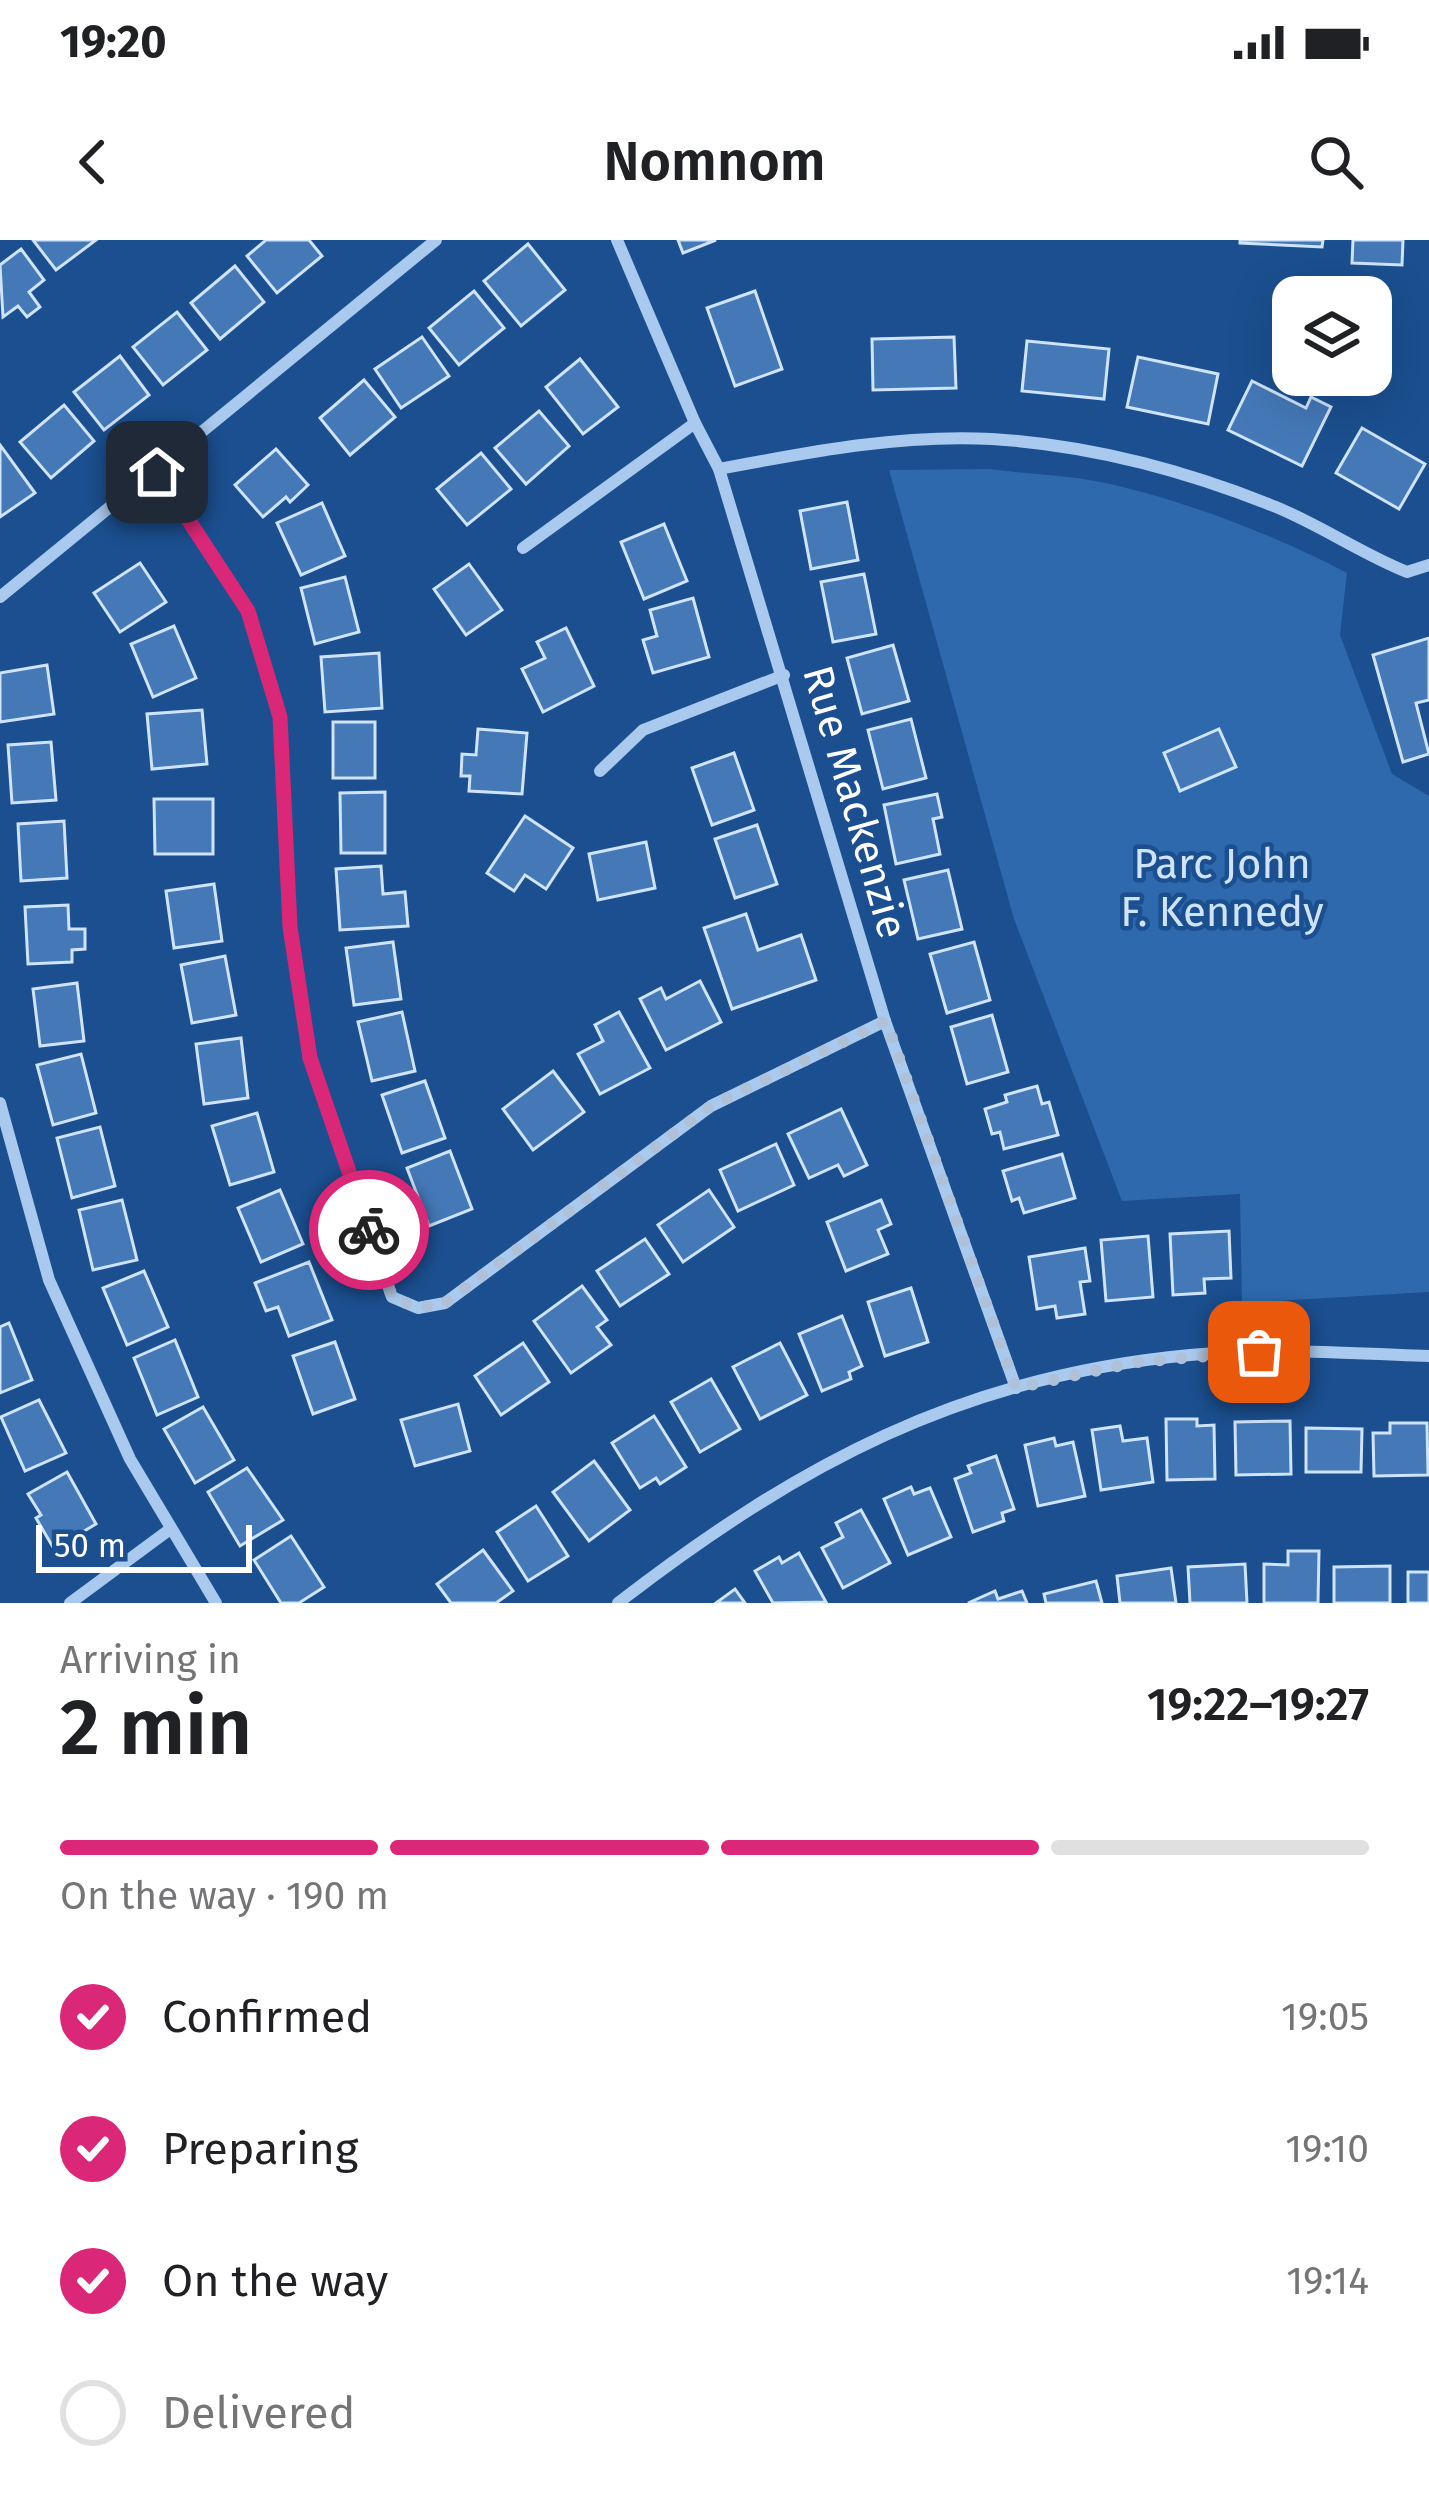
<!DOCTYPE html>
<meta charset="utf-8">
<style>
:root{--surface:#fff;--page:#f6f6f6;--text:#202124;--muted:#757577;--line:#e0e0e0;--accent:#db2777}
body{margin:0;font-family:"Fira Sans",sans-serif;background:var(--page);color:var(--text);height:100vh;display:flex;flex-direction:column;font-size:45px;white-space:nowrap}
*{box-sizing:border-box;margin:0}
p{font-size:39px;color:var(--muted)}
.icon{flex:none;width:66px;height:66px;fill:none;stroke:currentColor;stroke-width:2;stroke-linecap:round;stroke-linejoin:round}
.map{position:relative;height:1363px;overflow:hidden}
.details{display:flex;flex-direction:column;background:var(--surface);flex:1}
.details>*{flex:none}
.buttons{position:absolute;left:1272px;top:36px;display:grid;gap:24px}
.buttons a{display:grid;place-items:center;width:120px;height:120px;border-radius:24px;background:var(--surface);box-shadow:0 12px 48px #0002;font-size:60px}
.scale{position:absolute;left:36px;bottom:30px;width:216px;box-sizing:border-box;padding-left:12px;border:6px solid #fff;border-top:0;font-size:33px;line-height:42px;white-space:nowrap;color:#fff;-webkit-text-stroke:9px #1b4f8f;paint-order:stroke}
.pin{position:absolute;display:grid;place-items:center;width:102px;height:102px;color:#fff;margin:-51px;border-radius:24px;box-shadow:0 6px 18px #0006}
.courier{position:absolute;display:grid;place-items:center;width:120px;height:120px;margin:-60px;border:9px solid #db2777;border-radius:50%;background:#fff;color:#222;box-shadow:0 3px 15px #0007}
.headline em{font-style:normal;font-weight:600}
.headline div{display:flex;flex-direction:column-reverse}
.headline{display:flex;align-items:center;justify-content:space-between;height:204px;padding:0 60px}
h1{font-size:78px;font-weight:600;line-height:90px}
.bar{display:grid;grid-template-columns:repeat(4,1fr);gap:18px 12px;align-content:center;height:144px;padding:0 60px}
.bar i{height:15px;border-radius:9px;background:var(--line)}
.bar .current{background:var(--accent)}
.bar p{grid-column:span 4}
ol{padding:0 60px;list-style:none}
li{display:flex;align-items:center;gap:36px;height:132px}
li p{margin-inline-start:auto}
li .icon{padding:12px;border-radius:50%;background:var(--accent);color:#fff;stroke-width:4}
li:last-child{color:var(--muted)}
li i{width:66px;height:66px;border:6px solid var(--line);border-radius:50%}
.status{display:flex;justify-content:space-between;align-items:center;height:84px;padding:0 60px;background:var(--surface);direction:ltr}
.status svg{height:33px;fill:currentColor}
header{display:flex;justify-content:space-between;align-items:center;height:156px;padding:0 60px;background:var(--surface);font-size:54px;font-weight:600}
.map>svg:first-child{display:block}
</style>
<div class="status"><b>19:20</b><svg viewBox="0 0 49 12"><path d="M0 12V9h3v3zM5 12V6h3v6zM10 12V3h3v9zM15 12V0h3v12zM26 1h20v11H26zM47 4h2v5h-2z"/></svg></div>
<header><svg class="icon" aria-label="back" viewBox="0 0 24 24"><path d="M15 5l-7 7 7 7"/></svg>Nomnom<svg class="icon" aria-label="search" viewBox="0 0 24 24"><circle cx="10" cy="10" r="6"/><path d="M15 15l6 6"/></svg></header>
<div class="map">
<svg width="1429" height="1363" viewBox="0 0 1429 1363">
<rect width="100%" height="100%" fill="#1b4f8f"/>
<path fill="#2e69ad" d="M990,229C1026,234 1065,235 1101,242C1178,258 1278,296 1347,333L1340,395L1392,534L1429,556V1052L1242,1063L1240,954L1122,961L1014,679L889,230Z"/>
<g fill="#4478b7" stroke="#cfe3fa" stroke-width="3">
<path d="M33,0H96L56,30Z"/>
<path d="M266,0H309L322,16L277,53L247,16Z"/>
<path d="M678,0H716L683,13Z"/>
<path d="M1240,0H1323L1322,7L1240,3Z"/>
<path d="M1353,0H1403L1402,25L1352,23Z"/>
<path d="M528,4L565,50L521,86L484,41Z"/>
<path d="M21,9L44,40L29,52L40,67L27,77L18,66L3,77L0,25Z"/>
<path d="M235,26L264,62L220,99L191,63Z"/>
<path d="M474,51L504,88L459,125L429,88Z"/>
<path d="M755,51L782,129L735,146L707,68Z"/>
<path d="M177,72L207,110L163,145L133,107Z"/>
<path d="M422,97L449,136L401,168L375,129Z"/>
<path d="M954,97L956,148L873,150L872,99Z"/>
<path d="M1027,101L1109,109L1104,159L1022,151Z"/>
<path d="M120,116L149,155L104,190L74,152Z"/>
<path d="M1138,117L1218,134L1208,184L1127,167Z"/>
<path d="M580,119L618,167L583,194L546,147Z"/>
<path d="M364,140L395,177L350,215L320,178Z"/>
<path d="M1252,141L1306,168L1311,157L1331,167L1302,226L1228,190Z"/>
<path d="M64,165L94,201L51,238L20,202Z"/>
<path d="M539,171L569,206L526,244L495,208Z"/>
<path d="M1362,188L1425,224L1399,269L1336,233Z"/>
<path d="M0,205L35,253L0,277Z"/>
<path d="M276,209L308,245L290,262L286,257L263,277L235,245Z"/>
<path d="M481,213L511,249L467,285L437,249Z"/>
<path d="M847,262L858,320L811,329L800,271Z"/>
<path d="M322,263L345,316L301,335L277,283Z"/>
<path d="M664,284L687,341L644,359L621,302Z"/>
<path d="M140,323L166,362L120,392L94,353Z"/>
<path d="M469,324L502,370L466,395L434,349Z"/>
<path d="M864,334L876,394L833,402L821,342Z"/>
<path d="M345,337L359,392L315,404L301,348Z"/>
<path d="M693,358L709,417L653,433L643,400L657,396L650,370Z"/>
<path d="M174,386L196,438L153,457L131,404Z"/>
<path d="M566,388L594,446L543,472L522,429L545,418L537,402Z"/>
<path d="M1429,398V460L1416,463L1429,514L1403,522L1373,415Z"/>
<path d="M893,405L909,461L862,474L847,418Z"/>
<path d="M379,413L382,468L325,472L321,417Z"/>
<path d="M47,425L54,474L0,482V433Z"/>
<path d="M202,470L207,524L152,529L147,474Z"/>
<path d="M911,479L926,538L883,549L868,490Z"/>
<rect x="333" y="482" width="42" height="56"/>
<path d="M478,489L527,493L522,554L469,551L470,536H461L462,514L476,515Z"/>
<path d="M1219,489L1236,527L1180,551L1164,513Z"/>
<path d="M51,502L56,560L12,563L8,505Z"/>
<path d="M734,513L754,570L712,585L692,528Z"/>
<path d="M385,552V613H341L340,553Z"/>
<path d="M937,554L942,577L933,579L940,614L896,624L884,565Z"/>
<path d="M154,559H213V614H155Z"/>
<path d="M525,576L573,608L546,649L525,635L514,651L487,633Z"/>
<path d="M64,581L67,638L21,641L18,584Z"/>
<path d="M757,585L777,644L735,658L715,599Z"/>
<path d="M646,602L655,648L598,660L589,614Z"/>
<path d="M381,626L383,654L405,652L408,686L340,690L336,629Z"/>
<path d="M948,630L962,689L918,699L904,640Z"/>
<path d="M214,644L222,701L174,708L166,651Z"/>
<path d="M68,665L69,689H85V709L72,710V722L28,724L25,667Z"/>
<path d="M746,674L758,710L801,695L816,740L732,769L704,688Z"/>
<path d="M393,702L401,759L354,765L346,708Z"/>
<path d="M974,702L990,760L947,773L930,714Z"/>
<path d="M225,716L236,775L192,783L181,725Z"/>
<path d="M700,741L721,782L666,810L640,759L661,748L666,759Z"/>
<path d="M77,743L84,801L40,806L33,749Z"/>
<path d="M402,772L415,831L372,841L358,782Z"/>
<path d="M619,772L650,828L600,854L578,814L603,801L595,785Z"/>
<path d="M992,775L1008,832L967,844L951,787Z"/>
<path d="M241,798L248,858L204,864L196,804Z"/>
<path d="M81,814L96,873L53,885L37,825Z"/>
<path d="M553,831L584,872L533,910L503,869Z"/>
<path d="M425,841L445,898L402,913L382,855Z"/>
<path d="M1037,846L1042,864L1049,862L1058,895L1004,909L1000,892L992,894L985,869L1007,862L1005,855Z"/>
<path d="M841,869L867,925L844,936L838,925L809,938L788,894Z"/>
<path d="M257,873L274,932L230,945L212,886Z"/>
<path d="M100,887L115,946L72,958L57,898Z"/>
<path d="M776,904L794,945L738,971L720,930Z"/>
<path d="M450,911L472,969L429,986L407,928Z"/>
<path d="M1062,914L1075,958L1024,973L1019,958L1012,961L1003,931Z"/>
<path d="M280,950L303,1004L261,1022L238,968Z"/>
<path d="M709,950L734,987L683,1022L658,985Z"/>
<path d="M122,960L137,1020L93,1030L79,970Z"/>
<path d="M881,960L891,984L878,990L888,1014L846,1031L827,982Z"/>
<path d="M1229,991L1231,1038L1204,1039L1205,1053L1173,1055L1170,994Z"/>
<path d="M1148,996L1153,1057L1106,1061L1101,1000Z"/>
<path d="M645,999L669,1034L620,1066L597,1031Z"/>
<path d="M1085,1008L1090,1041L1080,1042L1085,1074L1057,1078L1055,1066L1037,1069L1029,1017Z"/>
<path d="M309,1022L332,1080L289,1096L278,1067L266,1071L255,1043Z"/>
<path d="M144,1031L168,1087L127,1105L103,1048Z"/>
<path d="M582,1046L607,1080L597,1087L611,1105L571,1133L534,1081Z"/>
<path d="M911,1048L928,1102L885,1116L868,1062Z"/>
<path d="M842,1076L862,1126L849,1132L851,1139L822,1151L799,1094Z"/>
<path d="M9,1083L32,1140L0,1153V1087Z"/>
<path d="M175,1100L198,1157L157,1175L134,1118Z"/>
<path d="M335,1102L355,1159L313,1174L293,1116Z"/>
<path d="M523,1103L549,1142L501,1175L475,1136Z"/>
<path d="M780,1103L807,1155L760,1179L733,1127Z"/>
<path d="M711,1139L740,1189L700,1212L671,1162Z"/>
<path d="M39,1160L66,1213L25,1231L1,1177Z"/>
<path d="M458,1164L470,1211L415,1226L401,1180Z"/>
<path d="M203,1167L234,1220L195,1243L164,1189Z"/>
<path d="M654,1176L686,1227L660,1244L656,1238L640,1248L612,1203Z"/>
<path d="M1166,1179H1197V1186L1214,1185L1215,1239L1167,1240Z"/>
<path d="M1290,1181L1291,1234L1236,1235L1235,1182Z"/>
<path d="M1390,1183H1427L1428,1235L1374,1236L1373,1193H1390Z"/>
<path d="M1120,1186L1123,1201L1147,1198L1153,1242L1101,1250L1092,1190Z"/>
<path d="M1306,1188L1362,1189L1361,1232H1306Z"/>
<path d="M1054,1198L1056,1206L1073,1202L1085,1256L1038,1266L1025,1205Z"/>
<path d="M996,1216L1014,1269L1002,1273L1004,1281L973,1292L955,1239L971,1233L968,1226Z"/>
<path d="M594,1221L630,1270L589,1301L553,1252Z"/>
<path d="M247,1228L283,1280L240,1306L208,1252Z"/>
<path d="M67,1232L96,1284L54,1309L36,1278L41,1275L28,1254Z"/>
<path d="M911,1247L914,1254L930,1248L951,1297L908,1315L884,1259Z"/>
<path d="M536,1266L568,1316L528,1341L497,1292Z"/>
<path d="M861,1270L890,1323L843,1348L822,1308L843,1297L836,1283Z"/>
<path d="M291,1296L324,1347L299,1363H281L254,1320Z"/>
<path d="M483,1310L513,1351L496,1363H451L437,1344Z"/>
<path d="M1288,1311H1319L1318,1363H1264V1324L1288,1325Z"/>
<path d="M799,1313L826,1362L773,1363L755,1331L779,1317L782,1323Z"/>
<path d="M1245,1324L1247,1363H1190L1188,1327Z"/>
<path d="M1390,1326V1363H1334V1327Z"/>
<path d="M1171,1328L1176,1363H1120L1117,1336Z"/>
<rect x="1408" y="1332" width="21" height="31"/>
<path d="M1096,1341L1102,1363H1046L1044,1354Z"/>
<path d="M735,1349L745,1363H716Z"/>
<path d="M995,1351L998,1359L1022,1351L1027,1363H968Z"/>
</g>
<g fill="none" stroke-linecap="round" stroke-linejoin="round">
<g stroke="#a9c9ee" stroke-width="12">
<path d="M617,0L695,183L719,229L885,781L1016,1148"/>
<path d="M719,229C809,212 901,194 992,199C1089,205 1187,231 1276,267C1322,286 1362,314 1407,332L1429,325"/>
<path d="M157,232L248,372L280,477L290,687L310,818L392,1057L418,1068L445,1063L711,866L885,781"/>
<path d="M523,308L695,183"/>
<path d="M0,357L436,0"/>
<path d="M600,531L643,490L784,435"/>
<path d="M0,863L49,1040L130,1219L216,1363"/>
<path d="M70,1363L169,1290"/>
<path d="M618,1363C797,1225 961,1136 1190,1115C1269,1108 1350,1113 1429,1116"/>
</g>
</g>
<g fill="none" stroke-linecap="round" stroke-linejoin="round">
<path stroke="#afc1d8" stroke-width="12" stroke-dasharray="0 21.6" d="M369,990L392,1057L418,1068L445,1063L711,866L886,781L1016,1148L1137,1122L1259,1112"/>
<path stroke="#db2777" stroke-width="15" d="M157,232L248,371L280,477L290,687L310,818L369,990"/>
</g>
<g text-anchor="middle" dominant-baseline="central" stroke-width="9" stroke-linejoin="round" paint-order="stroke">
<g font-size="42" fill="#fff" stroke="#1b4f8f">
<text transform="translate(855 562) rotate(74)">Rue Mackenzie</text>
</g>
<g font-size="42" fill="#cfe3fa" stroke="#1b4f8f">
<text x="1222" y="624">Parc John<tspan x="1222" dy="48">F. Kennedy</tspan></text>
</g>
</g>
</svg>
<div class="buttons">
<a><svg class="icon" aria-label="layers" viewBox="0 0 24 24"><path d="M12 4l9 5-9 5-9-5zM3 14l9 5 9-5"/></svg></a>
</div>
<div class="scale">50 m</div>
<div class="pin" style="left:1259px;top:1112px;background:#ea580c"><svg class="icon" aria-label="bag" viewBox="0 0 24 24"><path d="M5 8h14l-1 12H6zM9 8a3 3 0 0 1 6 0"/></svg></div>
<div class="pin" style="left:157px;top:232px;background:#1f2937"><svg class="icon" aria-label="home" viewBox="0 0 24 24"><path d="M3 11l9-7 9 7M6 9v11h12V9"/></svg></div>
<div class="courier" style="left:369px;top:990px"><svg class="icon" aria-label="bike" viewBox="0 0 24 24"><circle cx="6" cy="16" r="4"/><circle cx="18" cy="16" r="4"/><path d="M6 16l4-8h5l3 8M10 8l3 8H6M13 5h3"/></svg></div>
</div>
<section class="details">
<div class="headline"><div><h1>2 min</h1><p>Arriving in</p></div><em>19:22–19:27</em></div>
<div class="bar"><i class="current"></i><i class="current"></i><i class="current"></i><i></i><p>On the way · 190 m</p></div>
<ol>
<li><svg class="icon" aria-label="check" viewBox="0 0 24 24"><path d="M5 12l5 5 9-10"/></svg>Confirmed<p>19:05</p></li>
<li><svg class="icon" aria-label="check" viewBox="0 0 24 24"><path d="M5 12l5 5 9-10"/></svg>Preparing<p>19:10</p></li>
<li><svg class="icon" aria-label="check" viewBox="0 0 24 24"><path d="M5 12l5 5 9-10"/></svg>On the way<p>19:14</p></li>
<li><i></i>Delivered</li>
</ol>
</section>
